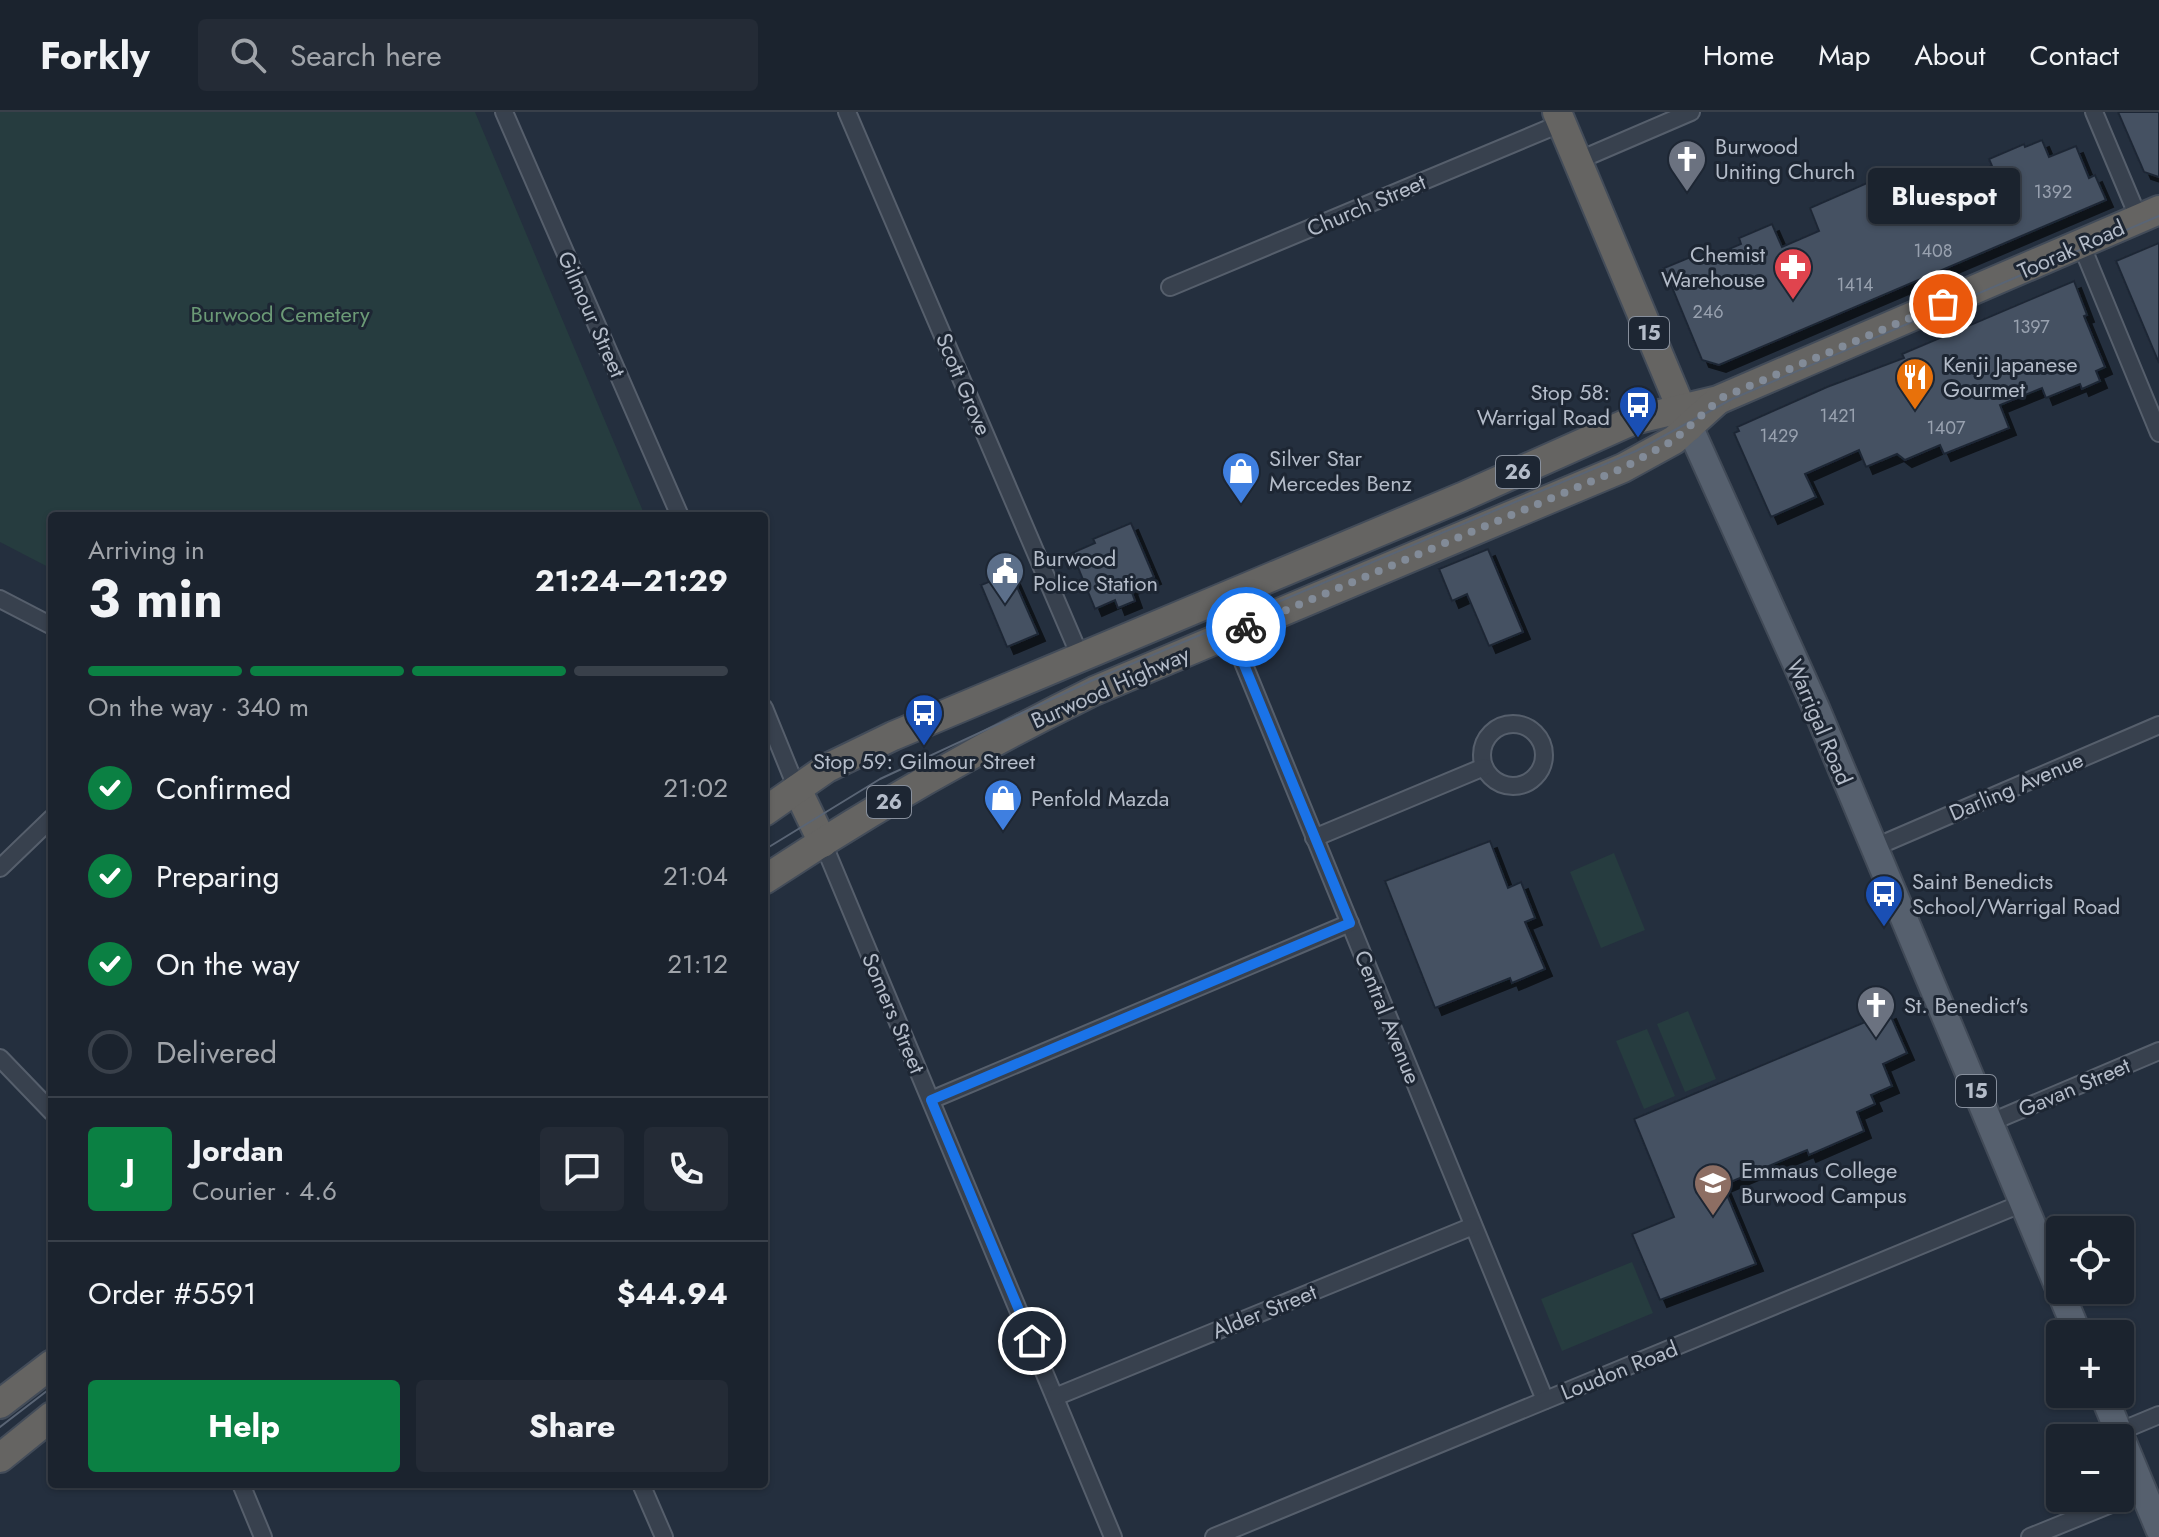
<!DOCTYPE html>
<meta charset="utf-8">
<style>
:root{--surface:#1b232e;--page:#242b36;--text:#f1f3f6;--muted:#a0a4aa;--line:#39404a;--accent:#0b8043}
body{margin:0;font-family:Jost,sans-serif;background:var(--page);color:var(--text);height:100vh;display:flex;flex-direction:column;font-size:30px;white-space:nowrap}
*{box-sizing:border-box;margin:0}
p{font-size:26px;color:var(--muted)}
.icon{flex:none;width:44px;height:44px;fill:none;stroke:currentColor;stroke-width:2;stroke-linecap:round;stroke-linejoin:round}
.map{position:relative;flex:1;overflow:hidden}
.side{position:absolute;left:48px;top:400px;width:720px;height:976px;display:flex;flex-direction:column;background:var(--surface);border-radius:8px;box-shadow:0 2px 6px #0004,0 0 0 2px var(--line)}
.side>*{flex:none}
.tools{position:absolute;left:2046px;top:1104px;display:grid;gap:16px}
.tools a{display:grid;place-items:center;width:88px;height:88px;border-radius:8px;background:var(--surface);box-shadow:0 2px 6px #0004,0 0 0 2px var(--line);font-size:40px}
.pin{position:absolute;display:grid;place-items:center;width:68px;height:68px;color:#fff;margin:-34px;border:4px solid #fff;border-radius:50%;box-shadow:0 2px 8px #0007}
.courier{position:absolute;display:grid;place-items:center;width:80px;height:80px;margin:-40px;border:6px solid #1a73e8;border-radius:50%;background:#fff;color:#222;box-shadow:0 2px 10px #0007}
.bubble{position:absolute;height:56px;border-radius:8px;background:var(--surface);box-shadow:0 2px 6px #0004,0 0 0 2px var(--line);font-size:26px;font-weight:700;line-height:56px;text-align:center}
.head em{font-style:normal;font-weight:700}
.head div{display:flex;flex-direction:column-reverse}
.head{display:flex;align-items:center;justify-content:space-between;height:136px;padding:0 40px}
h1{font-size:52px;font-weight:700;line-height:60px}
.bar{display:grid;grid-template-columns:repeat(4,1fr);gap:12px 8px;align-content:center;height:96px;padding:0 40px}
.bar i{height:10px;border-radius:6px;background:var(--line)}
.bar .active{background:var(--accent)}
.bar p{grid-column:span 4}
.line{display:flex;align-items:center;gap:20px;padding:0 40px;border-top:2px solid var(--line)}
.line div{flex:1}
.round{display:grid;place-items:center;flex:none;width:84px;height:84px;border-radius:8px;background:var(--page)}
ol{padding:0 40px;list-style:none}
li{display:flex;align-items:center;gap:24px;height:88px}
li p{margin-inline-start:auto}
li .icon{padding:8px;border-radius:50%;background:var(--accent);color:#fff;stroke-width:4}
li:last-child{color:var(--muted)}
li i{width:44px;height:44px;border:4px solid var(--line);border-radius:50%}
.action{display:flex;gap:16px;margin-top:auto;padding:16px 40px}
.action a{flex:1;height:92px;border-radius:8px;background:var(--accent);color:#fff;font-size:32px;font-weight:700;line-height:92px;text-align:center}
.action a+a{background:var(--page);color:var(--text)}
header{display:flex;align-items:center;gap:48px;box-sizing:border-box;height:112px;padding:0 40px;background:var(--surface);border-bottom:2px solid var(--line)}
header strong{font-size:38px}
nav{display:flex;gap:44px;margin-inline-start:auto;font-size:28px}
.search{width:560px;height:72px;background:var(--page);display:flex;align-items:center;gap:20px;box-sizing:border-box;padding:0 28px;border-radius:8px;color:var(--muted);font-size:30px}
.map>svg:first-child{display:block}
</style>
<header>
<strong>Forkly</strong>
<div class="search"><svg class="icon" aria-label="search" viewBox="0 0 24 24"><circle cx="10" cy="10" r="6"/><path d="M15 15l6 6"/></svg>Search here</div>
<nav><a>Home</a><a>Map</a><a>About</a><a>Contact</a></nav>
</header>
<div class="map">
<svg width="2159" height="1425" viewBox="0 0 2159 1425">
<defs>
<filter id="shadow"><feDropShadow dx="7" dy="7" stdDeviation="0" flood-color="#0009"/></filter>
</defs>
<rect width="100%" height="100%" fill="#242f3e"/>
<g fill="#263c3f">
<path d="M0,0H475L645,404H52V457L0,430Z"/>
<path d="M1614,741L1645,818L1601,836L1570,760Z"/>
<path d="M1688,899L1716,967L1685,980L1657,912Z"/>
<path d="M1647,917L1675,984L1644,997L1616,929Z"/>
<path d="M1632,1150L1653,1201L1562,1239L1541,1187Z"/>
</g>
<g fill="#455162" stroke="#1f2835" stroke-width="2" filter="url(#shadow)">
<path d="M2118,0H2159V65L2144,60Z"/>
<path d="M2042,28L2049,45L2076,34L2089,66L2095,63L2106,88L1719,253L1702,248L1664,156L1693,144L1696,151L1741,132L1739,126L1772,112L1782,135L1819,119L1810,96L1867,71L1876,92L1915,75L1921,87L1992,54L1989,47L2024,32L2025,35Z"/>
<path d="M2159,131V251L2116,149Z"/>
<path d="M2074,169L2087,203L2084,204L2105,255L2096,259L2100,269L2082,277L2080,272L2046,286L2042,276L2000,293L2009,316L1944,342L1940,333L1905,348L1897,342L1866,355L1859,338L1805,362L1816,385L1771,405L1734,321L1739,319L1737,315L1827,275L1904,246L1902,242Z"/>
<path d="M1131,411L1154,465L1130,475L1135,489L1118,496L1115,488L1095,497L1072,441L1095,431L1093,427Z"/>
<path d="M1488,437L1523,520L1489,534L1467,482L1452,489L1439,457Z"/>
<path d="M1011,461L1038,522L1007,535L981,473Z"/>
<path d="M1490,729L1508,776L1521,770L1535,806L1525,810L1545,857L1512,871L1510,866L1435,896L1385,769Z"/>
<path d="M1889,900L1907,941L1883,952L1892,974L1871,983L1875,992L1857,1000L1864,1019L1809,1043L1807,1038L1723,1073L1756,1152L1660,1188L1632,1122L1674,1105L1634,1007Z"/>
</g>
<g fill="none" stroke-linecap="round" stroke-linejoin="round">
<defs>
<g id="minor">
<path d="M504,0L680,404"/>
<path d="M847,0L1080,544"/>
<path d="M2094,0L2139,107"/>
<path d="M1577,49L1691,0"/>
<path d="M2081,132L2159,321"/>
<path d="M1170,175L1562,11"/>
<path d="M0,487L52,514"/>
<path d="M1231,521L1545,1288"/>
<path d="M764,596L797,677"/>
<circle cx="1513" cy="643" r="31"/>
<path d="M1314,726L1484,655"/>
<path d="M823,731L1113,1425"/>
<path d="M1873,736L2159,613"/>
<path d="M0,756L52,706"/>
<path d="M0,946L52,1000"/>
<path d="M931,988L1350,811"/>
<path d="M1989,1011L2159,939"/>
<path d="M1055,1285L1473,1114"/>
<path d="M2118,1320L2159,1303"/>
<path d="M241,1372L263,1425"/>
<path d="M641,1372L664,1425"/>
<path d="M1214,1425L2023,1091"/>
<path d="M2030,1425L2143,1379"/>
</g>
<g id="primary">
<path d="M1690,316L1816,596L2078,1222"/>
<path d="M2103,1282L2159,1417"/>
</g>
<g id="trunk">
<path d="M1557,0L1689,315"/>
<path d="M797,677L823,731"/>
<path d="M764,700L827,656L893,624L1462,385L1634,308L1718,288L2159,98"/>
<path d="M764,768C870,698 980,635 1094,579L1623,356L1674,328L1717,289"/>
<path d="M0,1292L52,1252"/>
<path d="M0,1346L52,1304"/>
</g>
</defs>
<use href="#minor" stroke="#565f6c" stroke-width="20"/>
<use href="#primary" stroke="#414a57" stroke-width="30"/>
<use href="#trunk" stroke="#434c59" stroke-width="32"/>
<use href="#minor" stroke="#38414e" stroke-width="16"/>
<use href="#primary" stroke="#56606e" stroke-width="26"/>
<use href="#trunk" stroke="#656462" stroke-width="28"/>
<g stroke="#5a6575" stroke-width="2">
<path d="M764,738L880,667L1091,569L1636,339L1732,287L2159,104"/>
<path d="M0,1315L52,1275"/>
</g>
</g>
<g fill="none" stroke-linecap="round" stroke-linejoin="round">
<path stroke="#828b98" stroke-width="8" stroke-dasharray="0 14.4" d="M1246,515L1623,356L1674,328L1721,286L1943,192"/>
<path stroke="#1a73e8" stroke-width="10" d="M1032,1229L931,988L1350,811L1231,521L1246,515"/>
</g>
<defs>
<symbol id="church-pin" viewBox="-11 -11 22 30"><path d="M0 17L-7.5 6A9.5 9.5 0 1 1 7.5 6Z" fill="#6b7280" stroke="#1d2633"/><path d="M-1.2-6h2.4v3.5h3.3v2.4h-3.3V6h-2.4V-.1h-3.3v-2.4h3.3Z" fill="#fff"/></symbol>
<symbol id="pharmacy-pin" viewBox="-11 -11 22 30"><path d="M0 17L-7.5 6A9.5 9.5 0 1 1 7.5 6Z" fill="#e0444e" stroke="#1d2633"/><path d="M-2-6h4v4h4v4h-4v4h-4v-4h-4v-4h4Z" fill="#fff"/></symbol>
<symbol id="restaurant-pin" viewBox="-11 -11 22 30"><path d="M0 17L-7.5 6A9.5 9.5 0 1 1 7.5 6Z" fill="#e8710a" stroke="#1d2633"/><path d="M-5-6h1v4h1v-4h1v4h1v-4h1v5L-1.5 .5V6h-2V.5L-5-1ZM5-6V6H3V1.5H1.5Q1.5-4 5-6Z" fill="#fff"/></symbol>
<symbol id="bus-pin" viewBox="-11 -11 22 30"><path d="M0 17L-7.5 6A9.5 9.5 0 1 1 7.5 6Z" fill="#1a4fb4" stroke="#1d2633"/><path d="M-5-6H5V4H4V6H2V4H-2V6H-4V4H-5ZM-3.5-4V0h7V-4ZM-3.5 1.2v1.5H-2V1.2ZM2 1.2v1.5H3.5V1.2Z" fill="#fff"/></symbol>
<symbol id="shop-pin" viewBox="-11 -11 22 30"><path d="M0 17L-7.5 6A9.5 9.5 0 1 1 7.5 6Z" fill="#3f7fe0" stroke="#1d2633"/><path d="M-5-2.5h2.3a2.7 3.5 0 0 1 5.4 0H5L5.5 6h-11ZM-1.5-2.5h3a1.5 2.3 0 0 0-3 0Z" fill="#fff"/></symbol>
<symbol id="civic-pin" viewBox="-11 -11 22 30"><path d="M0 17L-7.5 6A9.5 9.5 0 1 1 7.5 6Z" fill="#5c6f8a" stroke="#1d2633"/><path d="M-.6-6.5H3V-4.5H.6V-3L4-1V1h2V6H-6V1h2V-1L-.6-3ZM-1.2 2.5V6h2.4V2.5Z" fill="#fff"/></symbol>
<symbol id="school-pin" viewBox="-11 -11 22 30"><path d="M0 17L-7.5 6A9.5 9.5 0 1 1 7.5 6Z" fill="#8d6e63" stroke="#1d2633"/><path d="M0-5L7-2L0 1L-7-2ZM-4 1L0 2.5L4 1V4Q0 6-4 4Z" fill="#fff"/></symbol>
</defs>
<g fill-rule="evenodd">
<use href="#church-pin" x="1665" y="25" width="44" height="60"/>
<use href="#pharmacy-pin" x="1771" y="133" width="44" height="60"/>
<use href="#restaurant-pin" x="1893" y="243" width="44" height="60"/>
<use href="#bus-pin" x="1616" y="271" width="44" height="60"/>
<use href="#shop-pin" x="1219" y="337" width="44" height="60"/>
<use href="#civic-pin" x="983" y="437" width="44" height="60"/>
<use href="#bus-pin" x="902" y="579" width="44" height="60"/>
<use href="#shop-pin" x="981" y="664" width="44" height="60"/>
<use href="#bus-pin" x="1862" y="760" width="44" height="60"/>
<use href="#church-pin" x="1854" y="871" width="44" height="60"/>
<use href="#school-pin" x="1691" y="1049" width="44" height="60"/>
</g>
<g text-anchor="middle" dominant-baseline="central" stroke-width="6" stroke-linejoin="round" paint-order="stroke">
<g font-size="18" fill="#98a1af">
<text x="2053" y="80">1392</text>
<text x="1933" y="139">1408</text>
<text x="1855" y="173">1414</text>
<text x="1708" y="200">246</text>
<text x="2031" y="215">1397</text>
<text x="1838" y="304">1421</text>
<text x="1946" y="316">1407</text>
<text x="1779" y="324">1429</text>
</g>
<g fill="#1d2633" stroke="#878f9c" stroke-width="2">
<rect x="1629" y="205" width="40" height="32" rx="6"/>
<rect x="1496" y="344" width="44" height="32" rx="6"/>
<rect x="867" y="674" width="44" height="32" rx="6"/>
<rect x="1956" y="963" width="40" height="32" rx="6"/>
</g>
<g font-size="20" font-weight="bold" fill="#b4bcc9">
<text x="1649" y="221">15</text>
<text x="1518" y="360">26</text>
<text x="889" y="690">26</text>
<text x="1976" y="979">15</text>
</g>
<g font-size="22" fill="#b4bcc9" stroke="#1d2633" text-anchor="start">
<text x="1715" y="34">Burwood<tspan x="1715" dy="25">Uniting Church</tspan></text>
<text x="1765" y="142" text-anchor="end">Chemist<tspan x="1765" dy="25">Warehouse</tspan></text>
<text x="1943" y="252">Kenji Japanese<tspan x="1943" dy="25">Gourmet</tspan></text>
<text x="1610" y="280" text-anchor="end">Stop 58:<tspan x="1610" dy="25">Warrigal Road</tspan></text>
<text x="1269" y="346">Silver Star<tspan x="1269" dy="25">Mercedes Benz</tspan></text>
<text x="1033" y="446">Burwood<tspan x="1033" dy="25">Police Station</tspan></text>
<text x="924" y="649" text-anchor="middle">Stop 59: Gilmour Street</text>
<text x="1031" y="686">Penfold Mazda</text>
<text x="1912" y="769">Saint Benedicts<tspan x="1912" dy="25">School/Warrigal Road</tspan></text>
<text x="1904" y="893">St. Benedict's</text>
<text x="1741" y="1058">Emmaus College<tspan x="1741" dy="25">Burwood Campus</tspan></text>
</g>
<g font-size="22" fill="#b4bcc9" stroke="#1d2633">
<text transform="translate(1366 93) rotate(-23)">Church Street</text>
<text transform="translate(2071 137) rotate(-24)">Toorak Road</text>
<text transform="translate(592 202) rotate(66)">Gilmour Street</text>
<text transform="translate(964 272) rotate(67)">Scott Grove</text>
<text transform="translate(1110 575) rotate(-24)">Burwood Highway</text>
<text transform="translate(1820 610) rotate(67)">Warrigal Road</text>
<text transform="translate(2016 674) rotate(-23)">Darling Avenue</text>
<text transform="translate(894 901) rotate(67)">Somers Street</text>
<text transform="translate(1388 905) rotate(68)">Central Avenue</text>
<text transform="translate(2074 975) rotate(-23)">Gavan Street</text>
<text transform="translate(1264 1199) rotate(-22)">Alder Street</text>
<text transform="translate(1619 1258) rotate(-22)">Loudon Road</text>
</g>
<g font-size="22" fill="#6b9a76" stroke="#1d2633">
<text x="280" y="202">Burwood Cemetery</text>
</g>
</g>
</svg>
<div class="tools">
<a><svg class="icon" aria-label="locate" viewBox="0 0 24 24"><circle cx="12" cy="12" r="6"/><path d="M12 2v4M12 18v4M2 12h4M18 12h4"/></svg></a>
<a>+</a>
<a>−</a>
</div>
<div class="pin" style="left:1943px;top:192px;background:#ea580c"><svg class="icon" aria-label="bag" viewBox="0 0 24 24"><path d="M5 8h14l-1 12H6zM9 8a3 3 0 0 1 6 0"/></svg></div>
<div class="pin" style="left:1032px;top:1229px;background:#1f2937"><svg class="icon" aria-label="home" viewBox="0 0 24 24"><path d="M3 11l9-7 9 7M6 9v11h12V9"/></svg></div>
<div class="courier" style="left:1246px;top:515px"><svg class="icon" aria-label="bike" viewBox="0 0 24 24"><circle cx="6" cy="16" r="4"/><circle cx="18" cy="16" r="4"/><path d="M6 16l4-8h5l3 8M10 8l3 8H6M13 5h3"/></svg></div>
<div class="bubble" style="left:1868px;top:56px;width:152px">Bluespot</div>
<section class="side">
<div class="head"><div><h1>3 min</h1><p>Arriving in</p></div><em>21:24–21:29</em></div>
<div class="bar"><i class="active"></i><i class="active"></i><i class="active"></i><i></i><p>On the way · 340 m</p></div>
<ol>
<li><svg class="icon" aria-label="check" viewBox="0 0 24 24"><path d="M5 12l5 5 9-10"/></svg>Confirmed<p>21:02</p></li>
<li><svg class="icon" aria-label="check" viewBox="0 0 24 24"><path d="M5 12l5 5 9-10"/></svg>Preparing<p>21:04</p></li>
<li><svg class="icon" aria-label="check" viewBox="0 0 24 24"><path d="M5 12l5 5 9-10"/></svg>On the way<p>21:12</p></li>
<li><i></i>Delivered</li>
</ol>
<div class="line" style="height:144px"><b class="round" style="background:var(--accent);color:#fff">J</b><div><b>Jordan</b><p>Courier · 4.6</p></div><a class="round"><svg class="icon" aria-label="chat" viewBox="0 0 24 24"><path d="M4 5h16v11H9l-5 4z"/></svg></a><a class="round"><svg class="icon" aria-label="phone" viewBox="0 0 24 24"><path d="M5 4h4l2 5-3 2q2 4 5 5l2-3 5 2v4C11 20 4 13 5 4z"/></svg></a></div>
<div class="line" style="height:104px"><div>Order #5591</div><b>$44.94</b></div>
<div class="action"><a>Help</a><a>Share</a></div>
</section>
</div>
